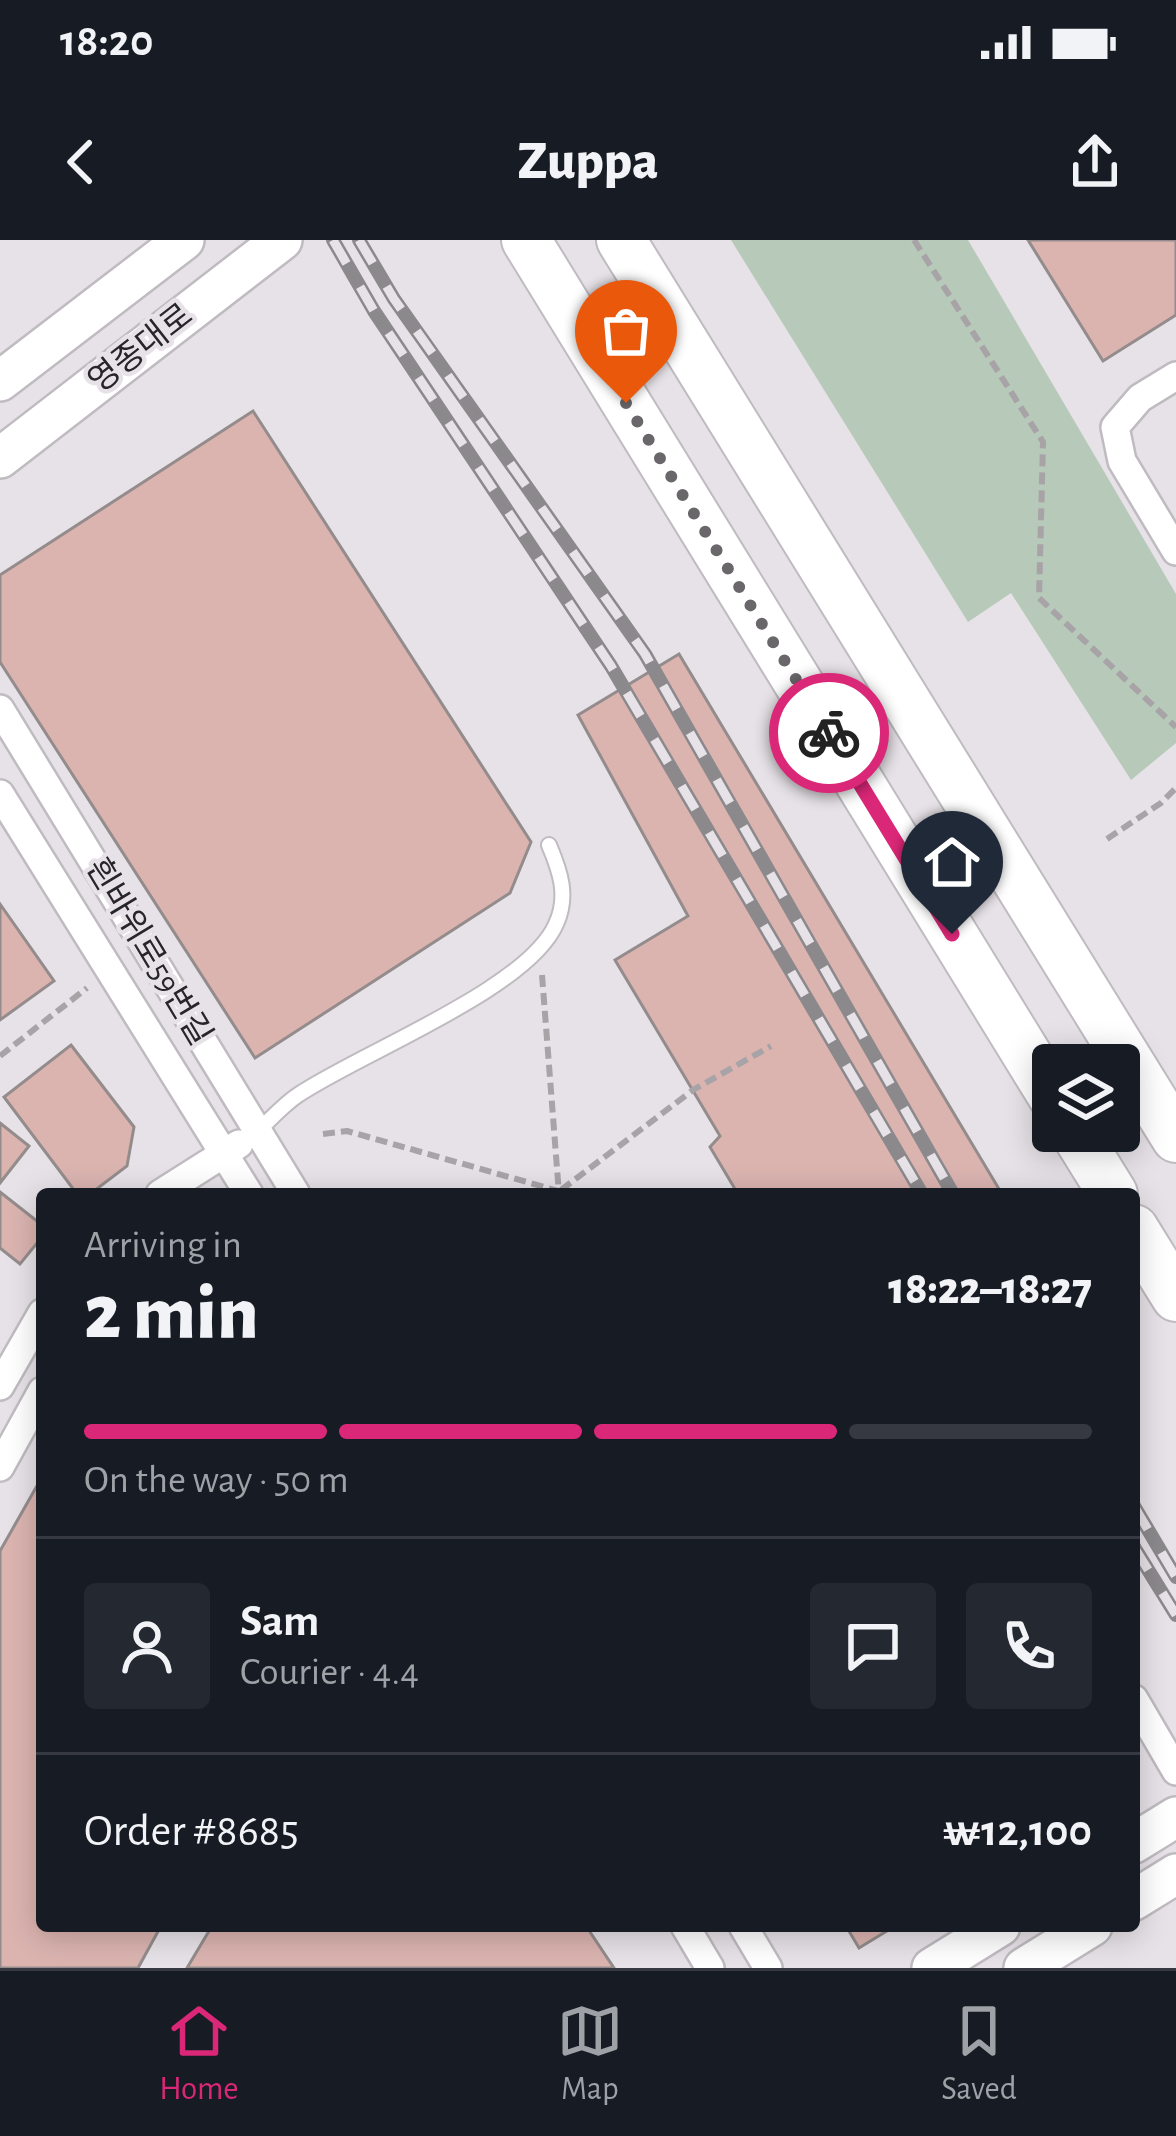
<!DOCTYPE html>
<meta charset="utf-8">
<style>
:root{--surface:#171b24;--page:#242831;--text:#f1f3f6;--muted:#9ea1a6;--line:#363941;--accent:#db2777}
body{margin:0;font-family:"Alegreya Sans","Noto Sans KR",sans-serif;background:var(--page);color:var(--text);height:100vh;display:flex;flex-direction:column;font-size:45px;white-space:nowrap}
*{box-sizing:border-box;margin:0}
p{font-size:39px;color:var(--muted)}
.icon{flex:none;width:66px;height:66px;fill:none;stroke:currentColor;stroke-width:2;stroke-linecap:round;stroke-linejoin:round}
.map{position:relative;flex:1;overflow:hidden}
.details{position:absolute;left:36px;top:948px;width:1104px;height:744px;display:flex;flex-direction:column;background:var(--surface);border-radius:12px;box-shadow:0 6px 30px #0003}
.details>*{flex:none}
.controls{position:absolute;left:1032px;top:804px;display:grid;gap:24px}
.controls a{display:grid;place-items:center;width:108px;height:108px;border-radius:12px;background:var(--surface);box-shadow:0 6px 30px #0003;font-size:60px}
.pin{position:absolute;display:grid;place-items:center;width:102px;height:102px;color:#fff;margin:-123px -51px;border-radius:50% 50% 50% 0;rotate:-45deg;box-shadow:0 0 12px #0007}
.pin .icon{rotate:45deg}
.courier{position:absolute;display:grid;place-items:center;width:120px;height:120px;margin:-60px;border:9px solid #db2777;border-radius:50%;background:#fff;color:#222;box-shadow:0 3px 15px #0007}
.summary em{font-style:normal;font-weight:800}
.summary div{display:flex;flex-direction:column-reverse}
.summary{display:flex;align-items:center;justify-content:space-between;height:204px;padding:0 48px}
h1{font-size:78px;font-weight:800;line-height:90px}
.bar{display:grid;grid-template-columns:repeat(4,1fr);gap:18px 12px;align-content:center;height:144px;padding:0 48px}
.bar i{height:15px;border-radius:9px;background:var(--line)}
.bar .current{background:var(--accent)}
.bar p{grid-column:span 4}
.line{display:flex;align-items:center;gap:30px;padding:0 48px;border-top:3px solid var(--line)}
.line div{flex:1}
.round{display:grid;place-items:center;flex:none;width:126px;height:126px;border-radius:12px;background:var(--page)}
.status{display:flex;justify-content:space-between;align-items:center;height:84px;padding:0 60px;background:var(--surface);direction:ltr}
.status svg{height:33px;fill:currentColor}
header{display:flex;justify-content:space-between;align-items:center;height:156px;padding:0 48px;background:var(--surface);font-size:54px;font-weight:800}
.menu{display:flex;justify-content:space-around;align-items:center;height:168px;border-top:3px solid var(--line);background:var(--surface);font-size:33px;color:var(--muted)}
.menu a{display:grid;justify-items:center;gap:6px}
.menu .current{color:var(--accent)}
.map>svg:first-child{display:block}
</style>
<div class="status"><b>18:20</b><svg viewBox="0 0 49 12"><path d="M0 12V9h3v3zM5 12V6h3v6zM10 12V3h3v9zM15 12V0h3v12zM26 1h20v11H26zM47 4h2v5h-2z"/></svg></div>
<header><svg class="icon" aria-label="back" viewBox="0 0 24 24"><path d="M15 5l-7 7 7 7"/></svg>Zuppa<svg class="icon" aria-label="share" viewBox="0 0 24 24"><path d="M12 15V3M7 8l5-5 5 5M5 13v7h14v-7"/></svg></header>
<div class="map">
<svg width="1176" height="1728" viewBox="0 0 1176 1728">
<rect width="100%" height="100%" fill="#e7e2e7"/>
<path fill="#b7c9b8" d="M731,0H968L1176,354V503L1131,540L1011,353L968,382Z"/>
<g fill="#dbb4b0" stroke="#948c8c" stroke-width="3">
<path d="M1028,0H1176V75L1103,121Z"/>
<path d="M253,171L531,602L510,653L255,818L0,422V335Z"/>
<path d="M679,414L1002,954H738L710,907L720,896L615,720L688,676L578,475Z"/>
<path d="M0,664L54,741L0,780Z"/>
<path d="M71,805L134,887L127,926L90,954H77L4,857Z"/>
<path d="M0,883L29,906L0,943Z"/>
<path d="M0,952L42,985V997L20,1024L0,1008Z"/>
<path d="M42,1237V1686H161L138,1728H0V1311Z"/>
<path d="M212,1686H586L614,1728H187Z"/>
<path d="M846,1686H895L859,1708Z"/>
</g>
<g fill="none" stroke-linecap="round" stroke-linejoin="round">
<defs>
<path id="lane" d="M257,892C270,880 283,865 298,855C360,813 528,749 556,684C569,656 560,631 549,605"/>
<g id="street">
<path d="M1176,136L1140,158L1115,187L1122,221L1176,311"/>
<path d="M0,469L296,954"/>
<path d="M0,554L249,954"/>
<path d="M160,954L239,904"/>
<path d="M0,1146L42,1073"/>
<path d="M0,1227L42,1151"/>
<path d="M1134,1459L1176,1531"/>
<path d="M685,1686L710,1728"/>
<path d="M743,1686L768,1728"/>
</g>
<g id="secondary">
<path d="M0,141L184,0"/>
<path d="M0,218L282,0"/>
<path d="M1134,1603L1176,1577"/>
<path d="M1134,1660L1176,1634"/>
<path d="M932,1728L1000,1686"/>
<path d="M1024,1728L1092,1686"/>
</g>
<g id="highway">
<path d="M526,0L1053,857"/>
<path d="M621,0L1176,898"/>
<path d="M1074,891L1113,954"/>
<path d="M1134,989L1176,1057"/>
</g>
</defs>
<use href="#lane" stroke="#bfbbc0" stroke-width="18"/>
<use href="#street" stroke="#bfbbc0" stroke-width="32"/>
<use href="#secondary" stroke="#bfbbc0" stroke-width="44"/>
<use href="#highway" stroke="#bfbbc0" stroke-width="52"/>
<g stroke="#a7a3a7" stroke-width="6" stroke-dasharray="12 6" stroke-linecap="butt">
<path d="M914,0L1043,202L1039,358L1176,487"/>
<path d="M1107,599L1161,563L1176,548"/>
<path d="M542,735L559,954"/>
<path d="M0,816L87,748"/>
<path d="M323,894L347,891L569,954"/>
<path d="M561,950L693,850L771,806"/>
</g>
<use href="#lane" stroke="#fff" stroke-width="14"/>
<use href="#street" stroke="#fff" stroke-width="27"/>
<use href="#secondary" stroke="#fff" stroke-width="39"/>
<use href="#highway" stroke="#fff" stroke-width="48"/>
<defs>
<g id="rail">
<path d="M333,0L374,71L611,426L922,954"/>
<path d="M359,0L394,59L645,414L953,954"/>
<path d="M1134,1266L1176,1337"/>
<path d="M1134,1307L1176,1375"/>
</g>
</defs>
<use href="#rail" stroke="#8c898d" stroke-width="14"/>
<use href="#rail" stroke="#e7e2e7" stroke-width="9" stroke-dasharray="27" stroke-linecap="butt"/>
</g>
<g fill="none" stroke-linecap="round" stroke-linejoin="round">
<path stroke="#6a676a" stroke-width="12" stroke-dasharray="0 21.6" d="M626,163L829,493"/>
<path stroke="#db2777" stroke-width="15" d="M829,493L952,694"/>
</g>
<g text-anchor="middle" dominant-baseline="central" stroke-width="9" stroke-linejoin="round" paint-order="stroke">
<g font-size="33" fill="#262527" stroke="#e7e2e7">
<text transform="translate(141 109) rotate(-38)">영종대로</text>
<text transform="translate(148 712) rotate(59)">흰바위로59번길</text>
</g>
</g>
</svg>
<div class="controls">
<a><svg class="icon" aria-label="layers" viewBox="0 0 24 24"><path d="M12 4l9 5-9 5-9-5zM3 14l9 5 9-5"/></svg></a>
</div>
<div class="pin" style="left:626px;top:163px;background:#ea580c"><svg class="icon" aria-label="bag" viewBox="0 0 24 24"><path d="M5 8h14l-1 12H6zM9 8a3 3 0 0 1 6 0"/></svg></div>
<div class="pin" style="left:952px;top:694px;background:#1f2937"><svg class="icon" aria-label="home" viewBox="0 0 24 24"><path d="M3 11l9-7 9 7M6 9v11h12V9"/></svg></div>
<div class="courier" style="left:829px;top:493px"><svg class="icon" aria-label="bike" viewBox="0 0 24 24"><circle cx="6" cy="16" r="4"/><circle cx="18" cy="16" r="4"/><path d="M6 16l4-8h5l3 8M10 8l3 8H6M13 5h3"/></svg></div>
<section class="details">
<div class="summary"><div><h1>2 min</h1><p>Arriving in</p></div><em>18:22–18:27</em></div>
<div class="bar"><i class="current"></i><i class="current"></i><i class="current"></i><i></i><p>On the way · 50 m</p></div>
<div class="line" style="height:216px"><a class="round"><svg class="icon" aria-label="person" viewBox="0 0 24 24"><circle cx="12" cy="8" r="4"/><path d="M4 21q1-7 8-7t8 7"/></svg></a><div><b>Sam</b><p>Courier · 4.4</p></div><a class="round"><svg class="icon" aria-label="chat" viewBox="0 0 24 24"><path d="M4 5h16v11H9l-5 4z"/></svg></a><a class="round"><svg class="icon" aria-label="phone" viewBox="0 0 24 24"><path d="M5 4h4l2 5-3 2q2 4 5 5l2-3 5 2v4C11 20 4 13 5 4z"/></svg></a></div>
<div class="line" style="height:156px"><div>Order #8685</div><b>₩12,100</b></div>
</section>
</div>
<nav class="menu">
<a class="current"><svg class="icon" aria-label="home" viewBox="0 0 24 24"><path d="M3 11l9-7 9 7M6 9v11h12V9"/></svg>Home</a>
<a><svg class="icon" aria-label="map" viewBox="0 0 24 24"><path d="M3 6l6-2 6 2 6-2v14l-6 2-6-2-6 2zM9 4v14M15 6v14"/></svg>Map</a>
<a><svg class="icon" aria-label="saved" viewBox="0 0 24 24"><path d="M7 4h10v16l-5-4-5 4z"/></svg>Saved</a>
</nav>
